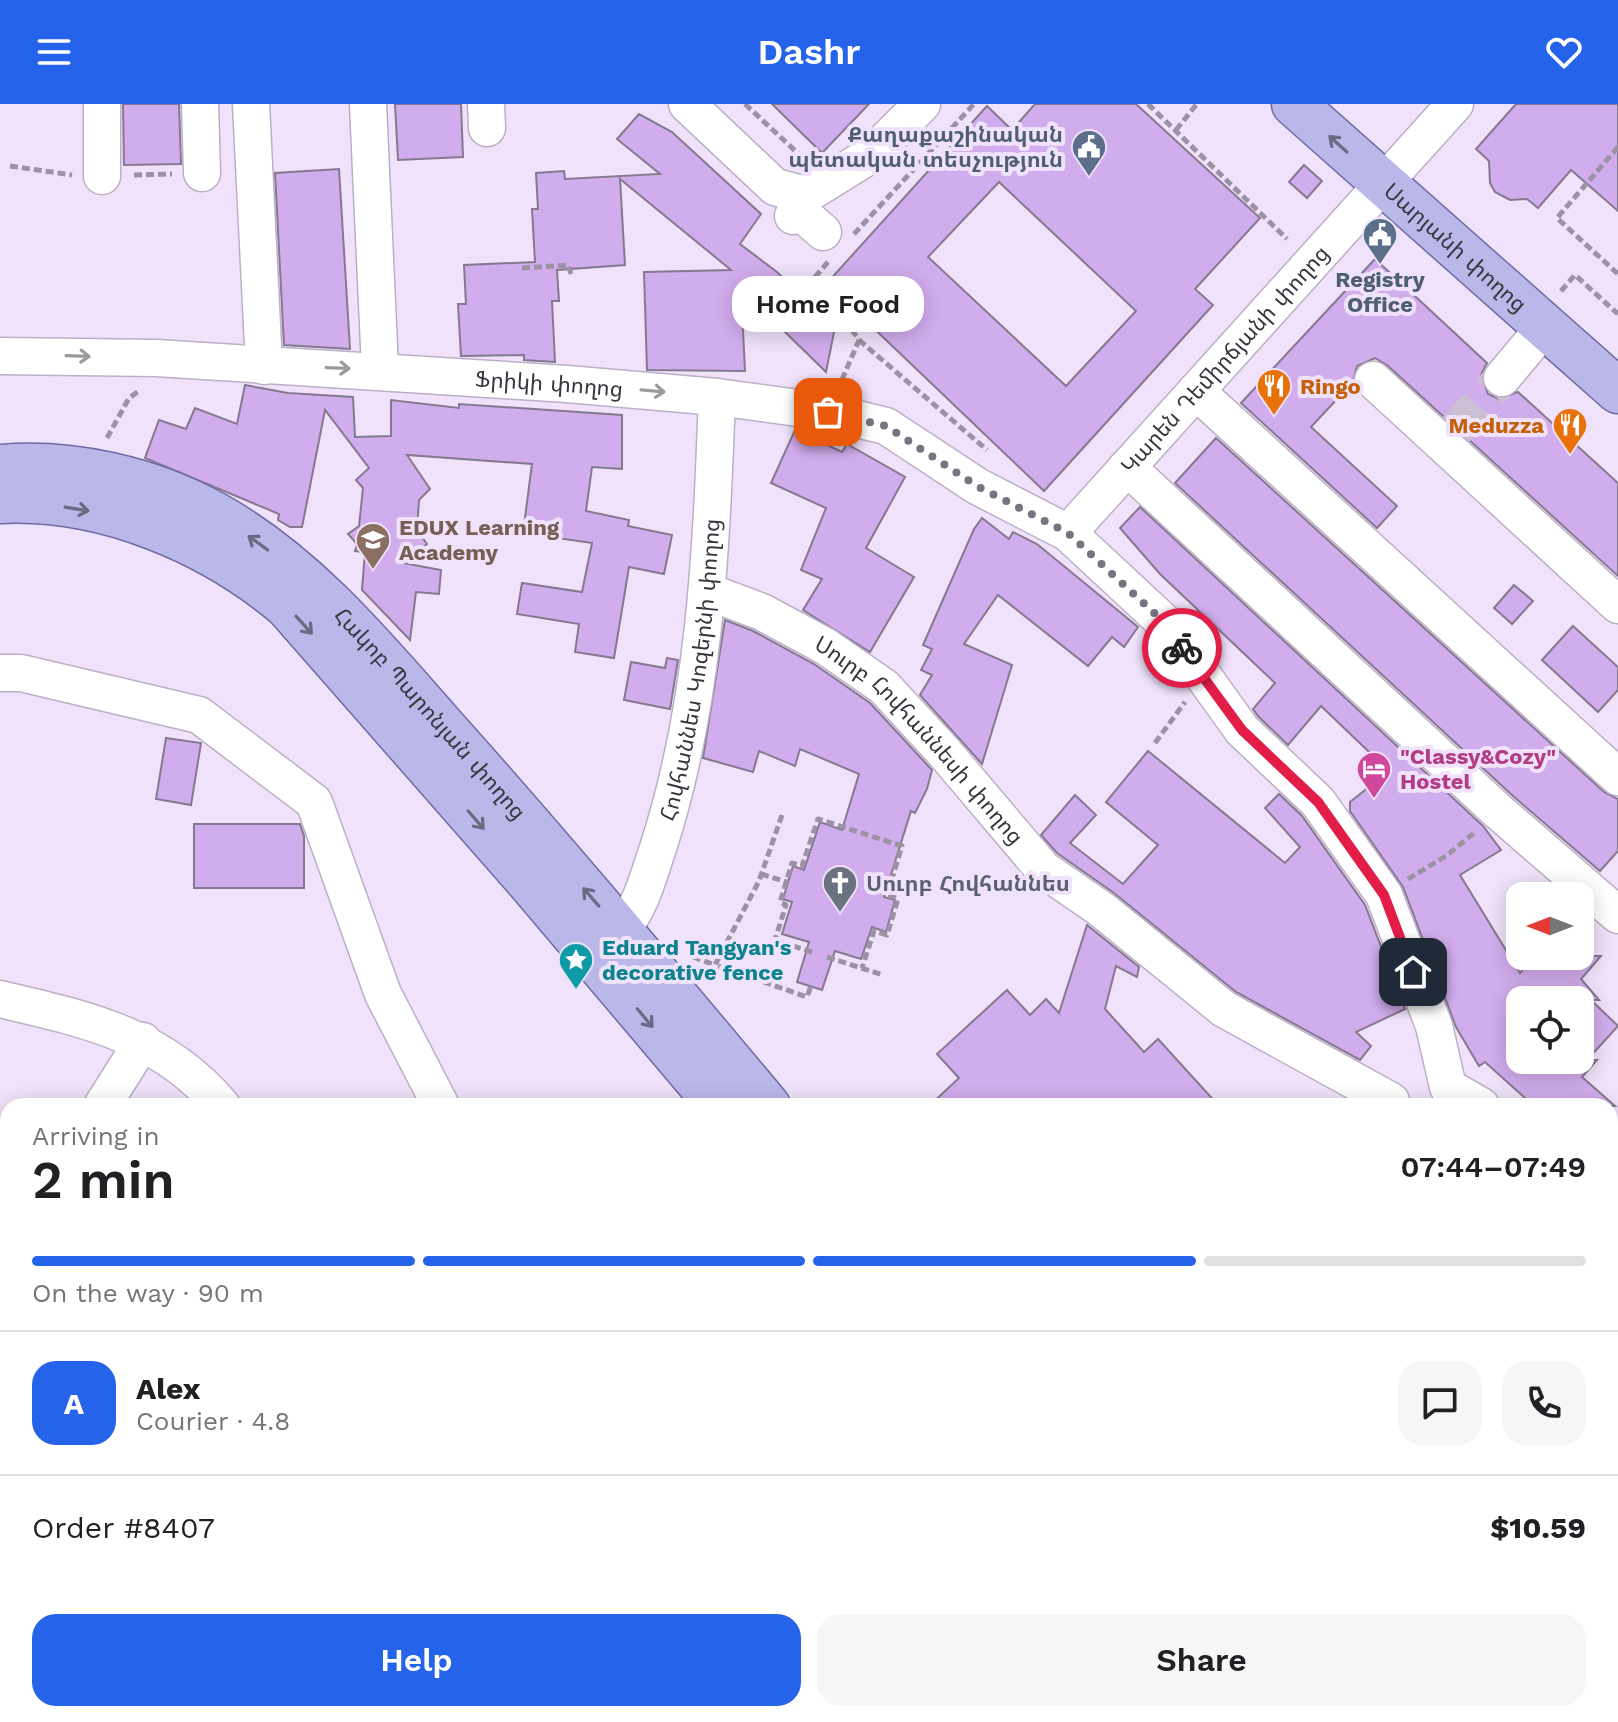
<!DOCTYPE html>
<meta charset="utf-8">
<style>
:root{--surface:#fff;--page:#f6f6f6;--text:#202124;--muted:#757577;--line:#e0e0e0;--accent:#2563eb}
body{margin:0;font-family:"Work Sans","Noto Sans Armenian",sans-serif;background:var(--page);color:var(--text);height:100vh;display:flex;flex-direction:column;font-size:30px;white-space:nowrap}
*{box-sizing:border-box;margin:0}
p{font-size:26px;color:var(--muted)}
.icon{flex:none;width:44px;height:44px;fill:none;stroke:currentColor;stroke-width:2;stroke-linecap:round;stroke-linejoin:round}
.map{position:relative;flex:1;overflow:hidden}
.sheet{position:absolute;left:0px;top:994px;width:1618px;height:624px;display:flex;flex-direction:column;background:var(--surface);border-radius:24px 24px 0 0;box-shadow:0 4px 20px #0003}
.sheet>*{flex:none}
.needle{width:52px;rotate:270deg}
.controls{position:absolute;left:1506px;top:778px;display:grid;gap:16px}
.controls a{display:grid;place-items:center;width:88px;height:88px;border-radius:16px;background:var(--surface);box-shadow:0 4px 20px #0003;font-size:40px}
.pin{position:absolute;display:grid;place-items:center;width:68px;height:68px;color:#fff;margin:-34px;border-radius:16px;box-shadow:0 4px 12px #0006}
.courier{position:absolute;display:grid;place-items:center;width:80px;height:80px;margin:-40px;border:6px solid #e11d48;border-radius:50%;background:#fff;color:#222;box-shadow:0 2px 10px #0007}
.bubble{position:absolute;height:56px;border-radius:24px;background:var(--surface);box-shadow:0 4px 20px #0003;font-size:26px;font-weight:600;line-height:56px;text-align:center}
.overview em{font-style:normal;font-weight:600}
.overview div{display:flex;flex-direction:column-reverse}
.overview{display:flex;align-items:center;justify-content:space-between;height:136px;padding:0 32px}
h1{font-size:52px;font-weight:600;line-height:60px}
.bar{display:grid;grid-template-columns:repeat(4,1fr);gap:12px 8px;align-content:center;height:96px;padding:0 32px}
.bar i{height:10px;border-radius:6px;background:var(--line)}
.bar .active{background:var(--accent)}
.bar p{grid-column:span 4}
.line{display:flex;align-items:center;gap:20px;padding:0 32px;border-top:2px solid var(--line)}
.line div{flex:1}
.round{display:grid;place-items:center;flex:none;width:84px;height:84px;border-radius:24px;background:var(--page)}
.primary-button{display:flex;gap:16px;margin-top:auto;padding:16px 32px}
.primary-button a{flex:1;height:92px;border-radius:24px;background:var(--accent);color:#fff;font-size:32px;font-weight:600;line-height:92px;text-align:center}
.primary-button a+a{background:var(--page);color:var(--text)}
header{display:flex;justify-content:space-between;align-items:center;height:104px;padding:0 32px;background:var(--accent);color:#fff;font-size:36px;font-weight:600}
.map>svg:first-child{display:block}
</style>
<header><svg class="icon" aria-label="menu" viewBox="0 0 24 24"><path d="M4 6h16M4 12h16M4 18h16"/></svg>Dashr<svg class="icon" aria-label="heart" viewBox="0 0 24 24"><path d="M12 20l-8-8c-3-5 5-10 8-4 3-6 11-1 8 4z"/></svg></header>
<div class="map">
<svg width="1618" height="1618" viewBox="0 0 1618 1618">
<rect width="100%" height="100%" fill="#efe2fa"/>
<path fill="#9bdcb3" d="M1317,1610H1461L1467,1618H1324Z"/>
<g fill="#d2aded" stroke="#85798f" stroke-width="2" fill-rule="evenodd">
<path d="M123,0H179L181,60L124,61Z"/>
<path d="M395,0H461L463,53L398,56Z"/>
<path d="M772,0H869L822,49Z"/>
<path d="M1035,0H1136L1260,114L1195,185L1213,201L1044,387L841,193L826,268L741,185L745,267L647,266L644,168L731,166L620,75L625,161L557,166L559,197H552L555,258L524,256V251L461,252L458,200H466L464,161L535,158L532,105H538L536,69L564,67L565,75L660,70L617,35L639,10L672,28L761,110L740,140L777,168L809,199L987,2L1012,26ZM999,78L1136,207L1066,282L928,153Z"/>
<path d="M1516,0H1618V107L1571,66L1538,104L1527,95L1510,96L1495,88L1490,79L1489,57L1476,45Z"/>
<path d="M1304,61L1322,77L1307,94L1289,78Z"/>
<path d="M339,65L350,245L284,241L275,69Z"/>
<path d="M1375,155L1487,259L1481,271L1488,290L1499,295L1518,288L1618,379V472L1387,261L1375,254L1357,262L1353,278L1311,323L1397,402L1377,424L1241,299Z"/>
<path d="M245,281L288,289L353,293L355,333L391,332V296L459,304V300L622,311V365L592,363L586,407L629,416L628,422L672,431L664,470L629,463L614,554L575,548L579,520L517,510L522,479L582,488L592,439L523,429L532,360L407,351L430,385L419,396L417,426L427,440L403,459L441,466L439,490L416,488L410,536L362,486L365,448L355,447L357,440L348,430L359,422L363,384L356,376L369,364L325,306L302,423H290L278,416L279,410L145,354L159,316L186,325L195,304L237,320Z"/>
<path d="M795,326L842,348L847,340L905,373L866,444L914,473L870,548L803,506L822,475L801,466L826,404L771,379Z"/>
<path d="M1216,334L1604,688L1618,695V747L1600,767L1513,692L1175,379Z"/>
<path d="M1140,403L1483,722L1501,746L1460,771L1520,869L1535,852H1601L1581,875L1599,896H1591L1618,922L1587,956H1597L1582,973L1615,1002H1534L1485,958L1479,962L1456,923L1403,783L1350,707V698L1389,667L1321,602L1288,641L1258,612L1253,605L1275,579L1160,470L1120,424ZM1520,896H1580V956H1520Z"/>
<path d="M982,414L1009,435L1013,428L1037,440L1138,523L1124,543L1112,533L1088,562L998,491L964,540L1012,561L982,660L920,591L932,571L921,566L932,545L923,541L974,425Z"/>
<path d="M1514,481L1533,497L1512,520L1494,504Z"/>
<path d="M725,516L753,527L814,560L870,599L932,666L927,685L915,709L911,707L884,793L895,796L886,828L872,823L861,855L835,847L822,886L797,878L809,838L782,830L792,798L783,795L793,762L804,766L820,718L842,726L859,670L800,645L795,662L759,647L753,668L703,654Z"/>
<path d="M1573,522L1618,563V586L1598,608L1542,556Z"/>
<path d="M667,554L678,556L670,605L624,596L631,558L665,564Z"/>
<path d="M166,634L201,639L191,701L156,695Z"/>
<path d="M1148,647L1285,759L1300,743L1265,704L1279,690L1302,712L1365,801L1405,905L1356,928L1371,942L1360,956L1236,888L1114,789L1057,749L1041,731L1075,691L1096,711L1070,739L1123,780L1158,741L1106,698Z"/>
<path d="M194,720H300L304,732V784H194Z"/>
<path d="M1087,821L1139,863L1137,873L1116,862L1105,905L1144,948L1158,935L1219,1002H929L959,974L937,950L1007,886L1030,911L1046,895L1059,909Z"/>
</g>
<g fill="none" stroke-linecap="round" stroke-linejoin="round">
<path stroke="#cbbfd4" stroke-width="36" stroke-dasharray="36 18" stroke-linecap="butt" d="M1454,328L1502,274"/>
<defs>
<g id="minor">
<path d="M102,0V72"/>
<path d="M200,0L202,69"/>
<path d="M251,0L264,262"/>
<path d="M368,0L380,265"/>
<path d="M486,0L487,24"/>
<path d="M687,0L775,83L806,91"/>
<path d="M797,105L823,128"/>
<path d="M793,112L806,91L872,50L922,0"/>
<path id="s1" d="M0,252L156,254L567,280L717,293L828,308L886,322L977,382L1068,429L1166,520L1242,626L1318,698L1384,791L1434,922L1448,983L1481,1002"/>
<path d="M1502,274L1544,224"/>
<path d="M1373,276L1618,501"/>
<path d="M1196,287L1618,673"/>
<path d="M1127,363L1499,708L1618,811"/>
<path id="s2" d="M1068,429L1455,0"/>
<path id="s3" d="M709,488L762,508L825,542L884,583L944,648L1043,765L1101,805L1224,905L1391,997"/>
<path d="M0,569H21L199,611L314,698L383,890L441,1002"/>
<path id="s4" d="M620,827C641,804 648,773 658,744C706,596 711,446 717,293"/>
<path d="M0,895C86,915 162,931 222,1002"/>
<path d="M102,1002L143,937"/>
<path d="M1610,1156L1618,1165"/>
<path d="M0,1471L8,1472"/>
<path d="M0,1539L8,1541"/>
<path d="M378,1610L389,1618"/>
<path d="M544,1610L558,1618"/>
<path d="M724,1610L725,1618"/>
<path d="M777,1610L782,1618"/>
</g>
<g id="major">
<path id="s5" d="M1294,0L1618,287"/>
<path id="s6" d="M0,363C73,357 152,375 216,411C309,463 379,550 449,629C558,751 663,877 768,1002"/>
<path d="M0,397C103,392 210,437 287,502L530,779L719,1002"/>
<path d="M1234,1610L1241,1618"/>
<path d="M1271,1610L1278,1618"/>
</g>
</defs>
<use href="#minor" stroke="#bcafc6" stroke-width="39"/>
<use href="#major" stroke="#6e6ba3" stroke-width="47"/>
<g stroke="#9b92a3" stroke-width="5" stroke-dasharray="8 4" stroke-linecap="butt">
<path d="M745,0L804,55"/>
<path d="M1148,0L1287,135"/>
<path d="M1176,26L1196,1"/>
<path d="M1618,43L1557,114L1618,170"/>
<path d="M10,62L72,71"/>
<path d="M134,71L172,70"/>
<path d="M854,130L974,0"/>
<path d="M828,158L815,173L859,236L841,278"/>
<path d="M522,164L568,161L571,170"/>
<path d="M1561,187L1575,171L1618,210"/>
<path d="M859,236L987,346"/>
<path d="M107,334L129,294L139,287"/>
<path d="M1155,639L1185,598"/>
<path d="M782,711L759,777L715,861L807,893L811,882"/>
<path d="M761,770L787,778"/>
<path d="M1408,775L1446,752L1475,728"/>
<path d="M812,848L775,836L786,801L780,798L792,759L802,762L818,715L902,742L887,791L898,795L887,831L874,827L862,864"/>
<path d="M693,853L715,861"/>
<path d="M827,853L883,871"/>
<path d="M473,1610L488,1618"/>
<path d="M1431,1618L1434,1610"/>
</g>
<use href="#minor" stroke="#fff" stroke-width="36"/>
<use href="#major" stroke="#b9b8e9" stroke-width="44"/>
</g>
<defs><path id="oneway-shaft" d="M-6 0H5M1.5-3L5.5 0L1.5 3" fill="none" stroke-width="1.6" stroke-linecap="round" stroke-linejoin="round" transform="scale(2)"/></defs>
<g stroke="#6d6982">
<use href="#oneway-shaft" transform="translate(1338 40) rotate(-138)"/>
<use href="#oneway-shaft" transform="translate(77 405) rotate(9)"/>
<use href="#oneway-shaft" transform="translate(258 439) rotate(-144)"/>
<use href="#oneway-shaft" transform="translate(304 521) rotate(48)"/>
<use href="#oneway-shaft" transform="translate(476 716) rotate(49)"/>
<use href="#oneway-shaft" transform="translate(591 793) rotate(-131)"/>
<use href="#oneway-shaft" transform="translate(645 914) rotate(50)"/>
</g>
<g stroke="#9c9a9e">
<use href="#oneway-shaft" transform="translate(78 252) rotate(2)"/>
<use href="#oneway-shaft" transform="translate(338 264) rotate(2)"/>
<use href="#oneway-shaft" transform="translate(653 287) rotate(5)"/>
</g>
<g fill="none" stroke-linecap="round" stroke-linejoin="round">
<path stroke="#797280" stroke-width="8" stroke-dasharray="0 14.4" d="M828,308L886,322L977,382L1068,429L1166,520L1182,544"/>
<path stroke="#e11d48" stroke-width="10" d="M1182,544L1242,626L1318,698L1384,791L1413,868"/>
</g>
<defs>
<symbol id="civic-pin" viewBox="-11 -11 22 30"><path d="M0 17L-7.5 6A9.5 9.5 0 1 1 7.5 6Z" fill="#5c6f8a" stroke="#efe2fa"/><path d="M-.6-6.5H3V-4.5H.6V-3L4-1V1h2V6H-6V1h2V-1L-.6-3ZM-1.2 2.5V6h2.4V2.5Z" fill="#fff"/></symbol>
<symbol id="restaurant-pin" viewBox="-11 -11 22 30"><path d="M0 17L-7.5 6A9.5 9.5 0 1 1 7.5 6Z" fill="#e8710a" stroke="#efe2fa"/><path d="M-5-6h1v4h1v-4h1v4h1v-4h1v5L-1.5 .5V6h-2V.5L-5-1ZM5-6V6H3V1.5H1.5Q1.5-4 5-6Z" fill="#fff"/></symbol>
<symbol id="university-pin" viewBox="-11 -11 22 30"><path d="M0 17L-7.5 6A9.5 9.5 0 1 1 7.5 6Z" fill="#8d6e63" stroke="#efe2fa"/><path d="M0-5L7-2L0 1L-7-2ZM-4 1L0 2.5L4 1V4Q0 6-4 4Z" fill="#fff"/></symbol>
<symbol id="hotel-pin" viewBox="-11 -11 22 30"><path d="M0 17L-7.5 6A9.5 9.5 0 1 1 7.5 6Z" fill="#d1479c" stroke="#efe2fa"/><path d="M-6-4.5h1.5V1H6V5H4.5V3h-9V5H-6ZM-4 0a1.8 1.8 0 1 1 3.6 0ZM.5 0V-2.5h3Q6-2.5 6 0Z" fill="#fff"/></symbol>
<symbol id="church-pin" viewBox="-11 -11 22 30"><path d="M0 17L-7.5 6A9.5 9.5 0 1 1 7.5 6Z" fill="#6b7280" stroke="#efe2fa"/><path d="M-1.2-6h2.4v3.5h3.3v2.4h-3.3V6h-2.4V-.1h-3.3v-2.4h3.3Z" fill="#fff"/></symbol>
<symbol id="sight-pin" viewBox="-11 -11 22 30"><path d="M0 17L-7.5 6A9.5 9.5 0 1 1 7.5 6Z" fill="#0f9aa8" stroke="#efe2fa"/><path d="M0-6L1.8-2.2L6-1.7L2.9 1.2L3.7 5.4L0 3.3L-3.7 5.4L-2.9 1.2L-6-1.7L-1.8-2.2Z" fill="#fff"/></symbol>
</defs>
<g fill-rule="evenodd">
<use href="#civic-pin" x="1069" y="23" width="40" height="54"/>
<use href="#civic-pin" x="1360" y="111" width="40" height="54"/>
<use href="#restaurant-pin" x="1254" y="262" width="40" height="54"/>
<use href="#restaurant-pin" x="1550" y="301" width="40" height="54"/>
<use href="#university-pin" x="353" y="416" width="40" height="54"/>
<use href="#hotel-pin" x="1354" y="645" width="40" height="54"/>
<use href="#church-pin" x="820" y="759" width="40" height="54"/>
<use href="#sight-pin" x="556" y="836" width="40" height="54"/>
</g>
<g text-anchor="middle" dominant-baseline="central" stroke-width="8" stroke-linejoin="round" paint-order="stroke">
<g font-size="22" font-weight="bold" fill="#4e5e75" stroke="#efe2fa" text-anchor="end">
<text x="1063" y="30">Քաղաքաշինական<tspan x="1063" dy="25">պետական տեսչություն</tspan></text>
<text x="1380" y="175" text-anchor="middle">Registry<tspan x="1380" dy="25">Office</tspan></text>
</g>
<g font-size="22" fill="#3a353e" stroke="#efe2fa">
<text stroke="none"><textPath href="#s5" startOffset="216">Սարյանի փողոց</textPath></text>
<text stroke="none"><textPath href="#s2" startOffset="234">Կարեն Դեմիրճյանի փողոց</textPath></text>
<text stroke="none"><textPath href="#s1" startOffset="550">Ֆրիկի փողոց</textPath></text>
<text stroke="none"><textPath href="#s4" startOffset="274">Հովհաննես Կոզերնի փողոց</textPath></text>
<text stroke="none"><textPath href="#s6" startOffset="518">Հակոբ Պարոնյան փողոց</textPath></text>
<text stroke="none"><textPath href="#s3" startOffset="262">Սուրբ Հովհաննեսի փողոց</textPath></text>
</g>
<g font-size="22" font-weight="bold" fill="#c56008" stroke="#efe2fa" text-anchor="start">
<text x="1300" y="282">Ringo</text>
<text x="1544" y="321" text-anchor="end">Meduzza</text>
</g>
<g font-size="22" font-weight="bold" fill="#785e54" stroke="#efe2fa" text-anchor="start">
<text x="399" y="423">EDUX Learning<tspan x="399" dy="25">Academy</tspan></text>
</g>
<g font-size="22" font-weight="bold" fill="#b23c85" stroke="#efe2fa" text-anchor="start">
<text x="1400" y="652">"Classy&amp;Cozy"<tspan x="1400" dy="25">Hostel</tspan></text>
</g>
<g font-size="22" font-weight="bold" fill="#5b616d" stroke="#efe2fa" text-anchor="start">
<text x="866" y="779">Սուրբ Հովհաննես</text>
</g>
<g font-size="22" font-weight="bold" fill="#0d838f" stroke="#efe2fa" text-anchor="start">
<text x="602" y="843">Eduard Tangyan's<tspan x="602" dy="25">decorative fence</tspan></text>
</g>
</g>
</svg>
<div class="controls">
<a><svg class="needle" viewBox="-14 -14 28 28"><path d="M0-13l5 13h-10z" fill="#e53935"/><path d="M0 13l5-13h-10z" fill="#757577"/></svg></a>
<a><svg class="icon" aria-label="locate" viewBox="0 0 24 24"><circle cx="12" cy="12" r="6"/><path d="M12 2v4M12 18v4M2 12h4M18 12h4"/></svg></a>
</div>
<div class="pin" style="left:828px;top:308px;background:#ea580c"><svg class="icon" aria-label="bag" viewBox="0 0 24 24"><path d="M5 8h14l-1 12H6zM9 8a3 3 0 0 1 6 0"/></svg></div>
<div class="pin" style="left:1413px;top:868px;background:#1f2937"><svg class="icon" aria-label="home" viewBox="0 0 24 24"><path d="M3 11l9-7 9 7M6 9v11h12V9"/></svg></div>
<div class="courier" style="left:1182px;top:544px"><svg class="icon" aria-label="bike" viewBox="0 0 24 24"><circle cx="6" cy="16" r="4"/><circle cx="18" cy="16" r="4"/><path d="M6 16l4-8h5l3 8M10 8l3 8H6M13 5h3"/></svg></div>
<div class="bubble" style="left:732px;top:172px;width:192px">Home Food</div>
<section class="sheet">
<div class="overview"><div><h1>2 min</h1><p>Arriving in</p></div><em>07:44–07:49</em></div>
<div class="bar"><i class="active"></i><i class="active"></i><i class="active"></i><i></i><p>On the way · 90 m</p></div>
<div class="line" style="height:144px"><b class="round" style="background:var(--accent);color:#fff">A</b><div><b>Alex</b><p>Courier · 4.8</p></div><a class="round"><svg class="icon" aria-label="chat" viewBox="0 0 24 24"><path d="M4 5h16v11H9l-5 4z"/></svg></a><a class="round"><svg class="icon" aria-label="phone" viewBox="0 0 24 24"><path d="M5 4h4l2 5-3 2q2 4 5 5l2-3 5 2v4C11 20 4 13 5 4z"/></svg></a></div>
<div class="line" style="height:104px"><div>Order #8407</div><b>$10.59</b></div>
<div class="primary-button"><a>Help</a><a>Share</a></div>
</section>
</div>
